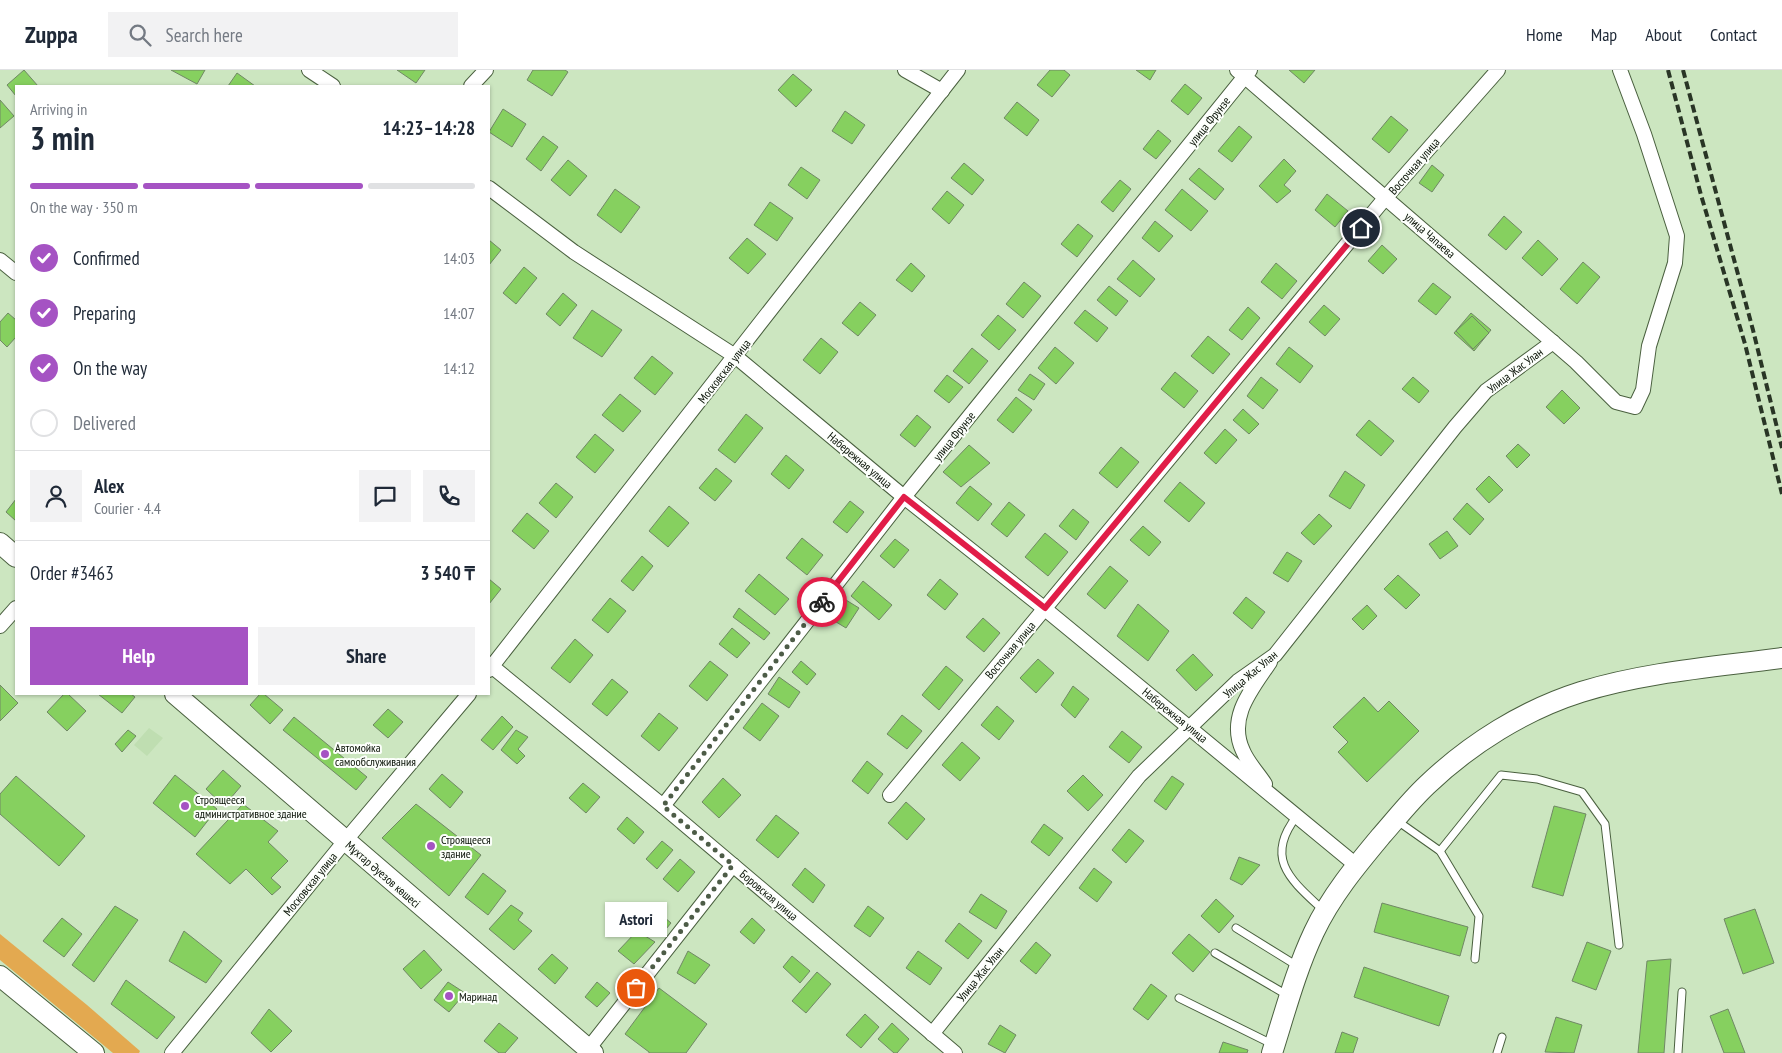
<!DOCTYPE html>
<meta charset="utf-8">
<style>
:root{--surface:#fff;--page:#f2f2f3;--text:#1f2937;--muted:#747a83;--line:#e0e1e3;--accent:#a553c3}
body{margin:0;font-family:"PT Sans Narrow",sans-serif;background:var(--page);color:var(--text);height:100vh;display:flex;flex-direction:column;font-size:19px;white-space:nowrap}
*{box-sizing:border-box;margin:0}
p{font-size:16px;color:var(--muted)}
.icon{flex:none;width:28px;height:28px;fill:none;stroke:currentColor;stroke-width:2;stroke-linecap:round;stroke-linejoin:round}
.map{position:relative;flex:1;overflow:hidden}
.drawer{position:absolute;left:15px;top:15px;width:475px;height:610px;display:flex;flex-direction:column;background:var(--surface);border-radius:0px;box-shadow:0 1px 4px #0004}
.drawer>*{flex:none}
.pin{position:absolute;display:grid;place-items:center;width:42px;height:42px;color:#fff;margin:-21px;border:2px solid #fff;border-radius:50%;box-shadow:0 1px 5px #0007}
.courier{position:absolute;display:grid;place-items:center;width:50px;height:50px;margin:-25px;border:4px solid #e11d48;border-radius:50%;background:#fff;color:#222;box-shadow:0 1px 6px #0007}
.bubble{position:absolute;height:35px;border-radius:0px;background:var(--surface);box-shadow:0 1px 4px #0004;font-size:16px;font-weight:700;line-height:35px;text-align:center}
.head em{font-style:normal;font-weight:700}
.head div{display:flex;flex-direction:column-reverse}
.head{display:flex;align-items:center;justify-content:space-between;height:85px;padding:0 15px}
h1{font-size:32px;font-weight:700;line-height:38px}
.bar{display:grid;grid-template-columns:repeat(4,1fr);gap:8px 5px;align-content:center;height:60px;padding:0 15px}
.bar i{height:6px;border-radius:4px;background:var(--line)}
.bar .active{background:var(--accent)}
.bar p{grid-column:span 4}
.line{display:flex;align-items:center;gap:12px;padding:0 15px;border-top:1px solid var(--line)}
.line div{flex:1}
.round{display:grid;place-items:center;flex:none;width:52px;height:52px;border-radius:0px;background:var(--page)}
ol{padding:0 15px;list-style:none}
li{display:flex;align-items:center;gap:15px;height:55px}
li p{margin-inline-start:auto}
li .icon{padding:5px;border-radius:50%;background:var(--accent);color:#fff;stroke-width:4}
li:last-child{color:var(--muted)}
li i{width:28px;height:28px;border:2px solid var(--line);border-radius:50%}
.primary-button{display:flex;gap:10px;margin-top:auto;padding:10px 15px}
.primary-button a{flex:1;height:58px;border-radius:0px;background:var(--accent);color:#fff;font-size:20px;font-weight:700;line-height:58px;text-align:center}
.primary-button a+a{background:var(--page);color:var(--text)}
header{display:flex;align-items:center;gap:30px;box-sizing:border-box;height:70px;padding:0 25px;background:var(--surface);border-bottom:1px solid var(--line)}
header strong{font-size:24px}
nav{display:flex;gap:28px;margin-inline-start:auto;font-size:18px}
.search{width:350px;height:45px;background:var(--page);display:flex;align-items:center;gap:12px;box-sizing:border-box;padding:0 18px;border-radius:0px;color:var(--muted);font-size:19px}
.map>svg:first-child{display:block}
</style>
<header>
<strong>Zuppa</strong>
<div class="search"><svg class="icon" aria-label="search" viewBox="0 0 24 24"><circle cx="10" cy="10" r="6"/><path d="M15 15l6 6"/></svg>Search here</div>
<nav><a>Home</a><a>Map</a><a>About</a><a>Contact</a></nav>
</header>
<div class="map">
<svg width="1782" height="983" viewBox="0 0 1782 983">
<rect width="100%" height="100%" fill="#cce6c0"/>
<path fill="#bfdeb1" d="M149,658L163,668L147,686L134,675Z"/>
<path fill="#e3a950" d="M0,864L87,935L140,981L139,983H113L0,890Z"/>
<g fill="#86d05f" stroke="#708865">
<path d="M24,0L38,16H16V26L7,15Z"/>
<path d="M171,0H205L197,14Z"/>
<path d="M397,0H425L416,13Z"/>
<path d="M533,0H565L568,2L552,26L527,10Z"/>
<path d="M1050,0H1064L1070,5L1052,27L1037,15Z"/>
<path d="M1136,0H1156L1150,10Z"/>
<path d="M1289,0H1315L1304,13Z"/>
<path d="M237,3L255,16H228Z"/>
<path d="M793,4L812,20L796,37L778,20Z"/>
<path d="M1185,14L1202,28L1188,45L1171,31Z"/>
<path d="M0,30L14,46L0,58Z"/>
<path d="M1017,32L1039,50L1027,66L1004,48Z"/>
<path d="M503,39L526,54L512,77L489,62Z"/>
<path d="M845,41L865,55L852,74L832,61Z"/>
<path d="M1391,46L1408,60L1389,83L1372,69Z"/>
<path d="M1239,56L1252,67L1232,92L1218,81Z"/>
<path d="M1158,60L1171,71L1156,89L1143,79Z"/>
<path d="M543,66L558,77L541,101L526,89Z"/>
<path d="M1284,89L1296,101L1284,115L1291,121L1277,133L1259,116Z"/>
<path d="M568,90L587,106L570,126L551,110Z"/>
<path d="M964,93L984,110L972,125L951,108Z"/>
<path d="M1432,95L1444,105L1432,122L1419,113Z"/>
<path d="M801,97L820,110L807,129L788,115Z"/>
<path d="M1199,98L1224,119L1215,130L1189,109Z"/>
<path d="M1120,110L1131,119L1113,142L1101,132Z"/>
<path d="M615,119L640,137L621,163L597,145Z"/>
<path d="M1182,119L1208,141L1191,161L1165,140Z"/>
<path d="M947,121L964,135L949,154L932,139Z"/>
<path d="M1327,124L1348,141L1335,157L1315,140Z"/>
<path d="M770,132L793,148L777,171L754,155Z"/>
<path d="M1504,146L1522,162L1506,180L1488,165Z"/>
<path d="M1155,151L1173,166L1159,182L1142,168Z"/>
<path d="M1078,154L1093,166L1077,187L1061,174Z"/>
<path d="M747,168L766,184L748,204L729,188Z"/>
<path d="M489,170L501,180L489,195Z"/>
<path d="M1538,170L1558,189L1542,206L1522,188Z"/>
<path d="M1382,175L1397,189L1383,204L1368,191Z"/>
<path d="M1133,190L1155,209L1140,227L1117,209Z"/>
<path d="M1583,192L1600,207L1577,234L1560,219Z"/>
<path d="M911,193L925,206L912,222L896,210Z"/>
<path d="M1276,193L1297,211L1282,229L1261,212Z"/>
<path d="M524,197L537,208L516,234L503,223Z"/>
<path d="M1024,212L1041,226L1023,248L1006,234Z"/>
<path d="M1433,213L1451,227L1436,245L1418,231Z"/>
<path d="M1109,216L1128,231L1116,246L1097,230Z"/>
<path d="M563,223L577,235L560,256L546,244Z"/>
<path d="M860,232L876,245L858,266L842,253Z"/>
<path d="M1324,235L1340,249L1325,266L1309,252Z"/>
<path d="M1248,237L1260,248L1242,270L1229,260Z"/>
<path d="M592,240L622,260L602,287L573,268Z"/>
<path d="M1085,240L1108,258L1097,272L1074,253Z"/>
<path d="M8,243L16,250V267L7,277L0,270V252Z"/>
<path d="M1471,243L1491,260L1474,281L1454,263Z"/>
<path d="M998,245L1016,260L999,280L981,265Z"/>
<path d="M1472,246L1489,263L1473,279L1456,261Z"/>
<path d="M1208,266L1230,284L1213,304L1191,286Z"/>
<path d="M821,268L838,282L820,304L803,290Z"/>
<path d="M1055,277L1074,293L1056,314L1038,298Z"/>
<path d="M1289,277L1313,296L1300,313L1276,294Z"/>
<path d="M972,278L988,291L969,314L953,301Z"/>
<path d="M652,286L673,303L655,325L634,308Z"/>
<path d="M1175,302L1198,321L1184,338L1161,319Z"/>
<path d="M1030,304L1045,314L1034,330L1018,320Z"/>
<path d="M947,305L963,317L949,333L934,321Z"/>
<path d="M1261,307L1278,320L1263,339L1247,326Z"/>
<path d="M1413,307L1429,321L1419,333L1402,319Z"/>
<path d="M1562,320L1580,338L1564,354L1546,337Z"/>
<path d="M620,324L641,341L623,362L602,345Z"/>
<path d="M1016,327L1032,340L1013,363L997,350Z"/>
<path d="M1243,339L1259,354L1249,364L1233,350Z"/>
<path d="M746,344L763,358L735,393L718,380Z"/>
<path d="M917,345L931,357L915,377L900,365Z"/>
<path d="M1369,350L1394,371L1381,386L1356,365Z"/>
<path d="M1225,359L1237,370L1216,394L1204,383Z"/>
<path d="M595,364L614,380L595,403L576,387Z"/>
<path d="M1518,374L1530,385L1517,398L1506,386Z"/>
<path d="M969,375L990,393L961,417L943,402Z"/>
<path d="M1121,377L1139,392L1117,418L1099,403Z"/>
<path d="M786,385L804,400L789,419L771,404Z"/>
<path d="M716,398L732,411L715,431L699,418Z"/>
<path d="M1345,401L1365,415L1350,439L1329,426Z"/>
<path d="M1489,406L1503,420L1489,433L1476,419Z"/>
<path d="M1180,412L1205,433L1189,452L1164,431Z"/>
<path d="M556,413L573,427L556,448L539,433Z"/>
<path d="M970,416L992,434L978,451L956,433Z"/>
<path d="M16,429V451L6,442Z"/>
<path d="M850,431L864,442L847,463L833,452Z"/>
<path d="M1009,432L1025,445L1007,467L991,454Z"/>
<path d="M1467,433L1484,449L1470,465L1453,449Z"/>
<path d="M669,436L689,453L668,477L649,461Z"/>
<path d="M1073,439L1089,452L1076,470L1059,456Z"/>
<path d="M527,443L549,461L534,479L512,461Z"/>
<path d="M1319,444L1332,456L1314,475L1301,463Z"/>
<path d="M1143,456L1161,472L1149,486L1130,470Z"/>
<path d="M1447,461L1458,476L1440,489L1429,474Z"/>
<path d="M1045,463L1068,482L1048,506L1025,487Z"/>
<path d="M802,468L823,485L807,505L786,488Z"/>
<path d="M895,469L909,480L894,498L880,486Z"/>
<path d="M1287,482L1302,491L1288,512L1273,503Z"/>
<path d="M642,486L653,496L633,521L621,511Z"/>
<path d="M1110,496L1128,511L1105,539L1087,524Z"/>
<path d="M759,504L789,529L775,545L745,521Z"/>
<path d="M1398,505L1420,525L1406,539L1384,519Z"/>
<path d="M489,509L501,519L489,534Z"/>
<path d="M940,509L958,524L945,540L927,525Z"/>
<path d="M863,511L892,535L879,550L851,526Z"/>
<path d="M841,527L859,538L846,558L828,547Z"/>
<path d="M1246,527L1265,542L1252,559L1233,543Z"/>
<path d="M610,528L626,541L608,563L592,550Z"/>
<path d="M1138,534L1169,561L1148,591L1117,566Z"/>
<path d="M1367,535L1377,546L1363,560L1352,549Z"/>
<path d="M739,538L770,563L764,570L733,547Z"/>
<path d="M983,548L1000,563L984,582L966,567Z"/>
<path d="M732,558L750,573L737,588L719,574Z"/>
<path d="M575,569L593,585L570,613L551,598Z"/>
<path d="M1193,584L1213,605L1196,621L1176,600Z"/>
<path d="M1038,589L1054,603L1036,623L1020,608Z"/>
<path d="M710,591L728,605L707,631L689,616Z"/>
<path d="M801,591L816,604L807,615L792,602Z"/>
<path d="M946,596L963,610L939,640L922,625Z"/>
<path d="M779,607L800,622L789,638L768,624Z"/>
<path d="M612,609L628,622L607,646L592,634Z"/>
<path d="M0,615L18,633L0,651Z"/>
<path d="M1073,616L1089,629L1075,648L1061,635Z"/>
<path d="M64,624H68L86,641L67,661L47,642Z"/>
<path d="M98,624H131L135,627L122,643Z"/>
<path d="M260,624H264L283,640L270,654L250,635Z"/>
<path d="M1364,627L1378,642L1389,631L1419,661L1367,712L1338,682L1348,672L1333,657Z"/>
<path d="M762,633L779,646L760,671L743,658Z"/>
<path d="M997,636L1014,651L999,670L981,655Z"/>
<path d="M388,639L403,652L388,668L373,655Z"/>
<path d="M659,643L678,658L659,681L641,666Z"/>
<path d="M902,645L922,661L907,679L887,664Z"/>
<path d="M502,646L513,657L493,680L481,670Z"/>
<path d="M294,647L367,707L356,720L283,660Z"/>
<path d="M128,660L136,666L122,682L115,674Z"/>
<path d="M516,660L528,667L518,679L525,686L517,694L501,680Z"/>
<path d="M1122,661L1142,677L1129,693L1109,677Z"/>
<path d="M962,672L980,688L960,711L942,695Z"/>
<path d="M867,691L883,704L868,724L852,711Z"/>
<path d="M223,700L241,716L224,736L206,719Z"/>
<path d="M442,704L463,722L450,738L429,719Z"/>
<path d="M175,705L217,739L195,767L153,733Z"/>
<path d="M1083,705L1103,725L1088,741L1067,721Z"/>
<path d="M16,706L85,766L59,796L0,744V724Z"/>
<path d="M1172,706L1184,714L1166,740L1154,731Z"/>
<path d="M723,708L741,725L719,748L702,732Z"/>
<path d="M583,713L600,727L586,743L569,728Z"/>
<path d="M906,732L925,749L907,770L888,753Z"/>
<path d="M243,734L278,761L268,772L288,791L271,808L281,817L272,825L246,799L230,814L196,784Z"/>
<path d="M416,734L481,785L449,826L382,768Z"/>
<path d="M1554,736L1586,744L1563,826L1532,817Z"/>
<path d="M776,745L799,763L778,788L756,770Z"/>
<path d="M627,747L644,762L634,774L617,759Z"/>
<path d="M1044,754L1063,768L1049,786L1031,772Z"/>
<path d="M1129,759L1144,771L1126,793L1112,780Z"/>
<path d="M662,771L673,780L657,799L646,789Z"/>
<path d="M1239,787L1260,795L1242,815L1230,809Z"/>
<path d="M680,789L695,802L678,822L663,809Z"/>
<path d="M805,798L825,815L813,833L792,815Z"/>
<path d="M1094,798L1112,812L1097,832L1079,818Z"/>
<path d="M483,803L506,821L488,845L465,827Z"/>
<path d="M981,824L1007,841L996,859L969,842Z"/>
<path d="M1216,829L1234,846L1219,863L1201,846Z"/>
<path d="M1382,833L1468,857L1460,886L1374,862Z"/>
<path d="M511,835L523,843L518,850L532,861L514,880L489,859Z"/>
<path d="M650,835L671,853L661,865L640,847Z"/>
<path d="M115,836L138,850L94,912L72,895Z"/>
<path d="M868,836L884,848L870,867L854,856Z"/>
<path d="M1755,839L1774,893L1743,904L1724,849Z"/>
<path d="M62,848L82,864L64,887L43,871Z"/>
<path d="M752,848L765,860L754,874L740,862Z"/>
<path d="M959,853L982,871L968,889L945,871Z"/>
<path d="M184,861L222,891L206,913L169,891Z"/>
<path d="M637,861L655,872L634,894L618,881Z"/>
<path d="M1189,864L1210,882L1193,902L1172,883Z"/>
<path d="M1036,872L1051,885L1036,904L1020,891Z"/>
<path d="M1587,872L1611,881L1596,920L1572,911Z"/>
<path d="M424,880L442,900L421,919L403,899Z"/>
<path d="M688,881L710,895L695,914L677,903Z"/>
<path d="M918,881L942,898L930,915L906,898Z"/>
<path d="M552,884L568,898L555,914L538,899Z"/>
<path d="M792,886L810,901L800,913L783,897Z"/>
<path d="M1671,889L1664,983H1638L1647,891Z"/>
<path d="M1364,897L1449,926L1439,956L1354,927Z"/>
<path d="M817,902L831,914L806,943L792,931Z"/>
<path d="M126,910L175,947L157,969L111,934Z"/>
<path d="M448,912L465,923L449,942L434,930Z"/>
<path d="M597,912L610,923L597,937L585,927Z"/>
<path d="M1151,914L1167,926L1148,950L1133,939Z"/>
<path d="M659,918L707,954L686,983H649V982L625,964Z"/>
<path d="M269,939L292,961L271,982L251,963Z"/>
<path d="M1728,939L1745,983H1724L1710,946Z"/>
<path d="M865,944L879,957L861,978L846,965Z"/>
<path d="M1556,947L1582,955L1574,983L1545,982Z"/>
<path d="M499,953L518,968L505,983H499L484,971Z"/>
<path d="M892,953L909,969L897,983H894L878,969Z"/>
<path d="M1000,955L1016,965L1005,983L988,974Z"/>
<path d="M1342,962L1358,968L1353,983H1335Z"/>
<path d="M1223,972L1248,980L1247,983H1219Z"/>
</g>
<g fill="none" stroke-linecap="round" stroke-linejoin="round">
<defs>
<g id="lane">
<path d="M1297,746C1263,789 1292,811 1323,840"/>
<path d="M1396,750L1440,781L1479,846L1475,889"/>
<path d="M1440,781L1501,705L1537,709L1582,722L1605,754L1619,875"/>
<path d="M1236,858L1299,897"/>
<path d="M1215,883L1287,925"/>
<path d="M1179,928L1272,974"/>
<path d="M1497,983L1502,967"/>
<path d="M1678,983L1682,922"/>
</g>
<g id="street">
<path d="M309,0L333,16"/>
<path d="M905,0L942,21"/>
<path d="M1237,0L1576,292L1616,332L1635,337L1643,320L1649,276L1675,193L1677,166L1644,64L1620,0"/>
<path d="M471,16L486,0"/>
<path d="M489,118L574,182L735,286L904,427L1045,539L1356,795"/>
<path d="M0,190L16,203"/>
<path d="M0,556L16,538"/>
<path d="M489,594L663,736L955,983"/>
<path d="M489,600L958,0"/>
<path d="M1265,714C1258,703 1248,693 1243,681C1227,647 1252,619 1270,592"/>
<path d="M890,725L1386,127L1498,0"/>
<path d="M663,736L904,427L1250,0"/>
<path d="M932,964L1139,706L1238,611L1275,585L1455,357L1486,321L1553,272"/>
<path d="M172,983L345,771L469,624"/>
<path d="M585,983L733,795"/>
</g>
<g id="secondary">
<path d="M0,473L16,487"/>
<path d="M175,624L593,983"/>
<path d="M0,906L94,983"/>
<path d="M1272,983C1285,942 1296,900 1314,862C1331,826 1356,796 1381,766C1396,749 1410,731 1427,715C1470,674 1524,640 1581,622C1646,602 1715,597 1782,588"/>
</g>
</defs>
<use href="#lane" stroke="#4a603f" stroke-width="9"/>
<use href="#street" stroke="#4a603f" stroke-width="16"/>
<use href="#secondary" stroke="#4a603f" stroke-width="22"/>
<use href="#lane" stroke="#fff" stroke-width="7"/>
<use href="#street" stroke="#fff" stroke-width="14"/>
<use href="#secondary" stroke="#fff" stroke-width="20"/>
<g stroke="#293525" stroke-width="4" stroke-dasharray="8 4" stroke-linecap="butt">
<path d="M1668,0L1701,125L1745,274L1782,424"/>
<path d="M1683,0L1753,260L1782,378"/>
</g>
</g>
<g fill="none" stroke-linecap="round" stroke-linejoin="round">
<path stroke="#4d5c47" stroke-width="5" stroke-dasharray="0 9" d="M636,918L733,795L663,736L822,532"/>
<path stroke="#e11d48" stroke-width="6" d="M822,532L904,427L1045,538L1361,158"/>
</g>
<g fill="#a553c3" stroke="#fcfffb" stroke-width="2">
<circle cx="325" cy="684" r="5"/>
<circle cx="185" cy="736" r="5"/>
<circle cx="431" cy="776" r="5"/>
<circle cx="449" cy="926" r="5"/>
</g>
<g text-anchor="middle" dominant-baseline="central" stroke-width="4" stroke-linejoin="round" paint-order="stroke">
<g font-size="12" fill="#091206" stroke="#fcfffb">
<text transform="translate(1209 51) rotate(-51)">улица Фрунзе</text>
<text transform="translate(1414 96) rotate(-49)">Восточная улица</text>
<text transform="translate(1430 165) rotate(41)">улица Чапаева</text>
<text transform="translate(1515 300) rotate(-37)">Улица Жас Улан</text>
<text transform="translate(724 301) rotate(-52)">Московская улица</text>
<text transform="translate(954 366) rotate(-51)">улица Фрунзе</text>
<text transform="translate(860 390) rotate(40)">Набережная улица</text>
<text transform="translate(1010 580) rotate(-50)">Восточная улица</text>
<text transform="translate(1250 604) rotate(-40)">Улица Жас Улан</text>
<text transform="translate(1175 645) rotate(39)">Набережная улица</text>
<text transform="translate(383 804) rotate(41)">Мұхтар Әуезов көшесі</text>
<text transform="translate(310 814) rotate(-51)">Московская улица</text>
<text transform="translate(769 825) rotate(40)">Боровская улица</text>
<text transform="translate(980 904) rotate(-51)">Улица Жас Улан</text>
</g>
<g font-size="12" fill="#091206" stroke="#fcfffb" text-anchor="start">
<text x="335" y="677">Автомойка<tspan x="335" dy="14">самообслуживания</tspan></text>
<text x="195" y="729">Строящееся<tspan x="195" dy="14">административное здание</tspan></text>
<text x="441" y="769">Строящееся<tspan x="441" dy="14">здание</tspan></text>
<text x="459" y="926">Маринад</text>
</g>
</g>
</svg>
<div class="pin" style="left:636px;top:918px;background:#ea580c"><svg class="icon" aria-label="bag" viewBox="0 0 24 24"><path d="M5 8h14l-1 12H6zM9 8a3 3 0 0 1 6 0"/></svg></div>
<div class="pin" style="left:1361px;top:158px;background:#1f2937"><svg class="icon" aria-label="home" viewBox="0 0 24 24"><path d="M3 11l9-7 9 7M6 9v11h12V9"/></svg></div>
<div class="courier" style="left:822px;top:532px"><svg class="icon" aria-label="bike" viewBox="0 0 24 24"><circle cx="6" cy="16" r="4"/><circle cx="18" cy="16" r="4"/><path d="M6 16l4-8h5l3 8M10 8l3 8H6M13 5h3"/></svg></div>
<div class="bubble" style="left:605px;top:832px;width:62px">Astori</div>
<section class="drawer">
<div class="head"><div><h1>3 min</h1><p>Arriving in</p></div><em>14:23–14:28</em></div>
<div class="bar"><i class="active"></i><i class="active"></i><i class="active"></i><i></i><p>On the way · 350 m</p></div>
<ol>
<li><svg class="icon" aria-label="check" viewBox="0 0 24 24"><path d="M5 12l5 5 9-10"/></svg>Confirmed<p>14:03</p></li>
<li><svg class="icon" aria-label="check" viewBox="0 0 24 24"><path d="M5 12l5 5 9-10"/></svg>Preparing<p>14:07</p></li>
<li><svg class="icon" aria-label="check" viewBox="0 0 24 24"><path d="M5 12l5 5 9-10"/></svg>On the way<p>14:12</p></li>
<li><i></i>Delivered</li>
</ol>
<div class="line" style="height:90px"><a class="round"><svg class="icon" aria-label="person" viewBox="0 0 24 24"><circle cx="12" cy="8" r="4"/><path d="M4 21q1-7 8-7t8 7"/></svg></a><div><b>Alex</b><p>Courier · 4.4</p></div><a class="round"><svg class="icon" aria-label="chat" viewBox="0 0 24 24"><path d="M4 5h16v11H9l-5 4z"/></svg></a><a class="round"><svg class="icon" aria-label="phone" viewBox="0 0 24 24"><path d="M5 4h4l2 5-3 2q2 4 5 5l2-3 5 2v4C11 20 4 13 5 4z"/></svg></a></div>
<div class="line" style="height:65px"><div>Order #3463</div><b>3 540 ₸</b></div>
<div class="primary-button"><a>Help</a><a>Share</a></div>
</section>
</div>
